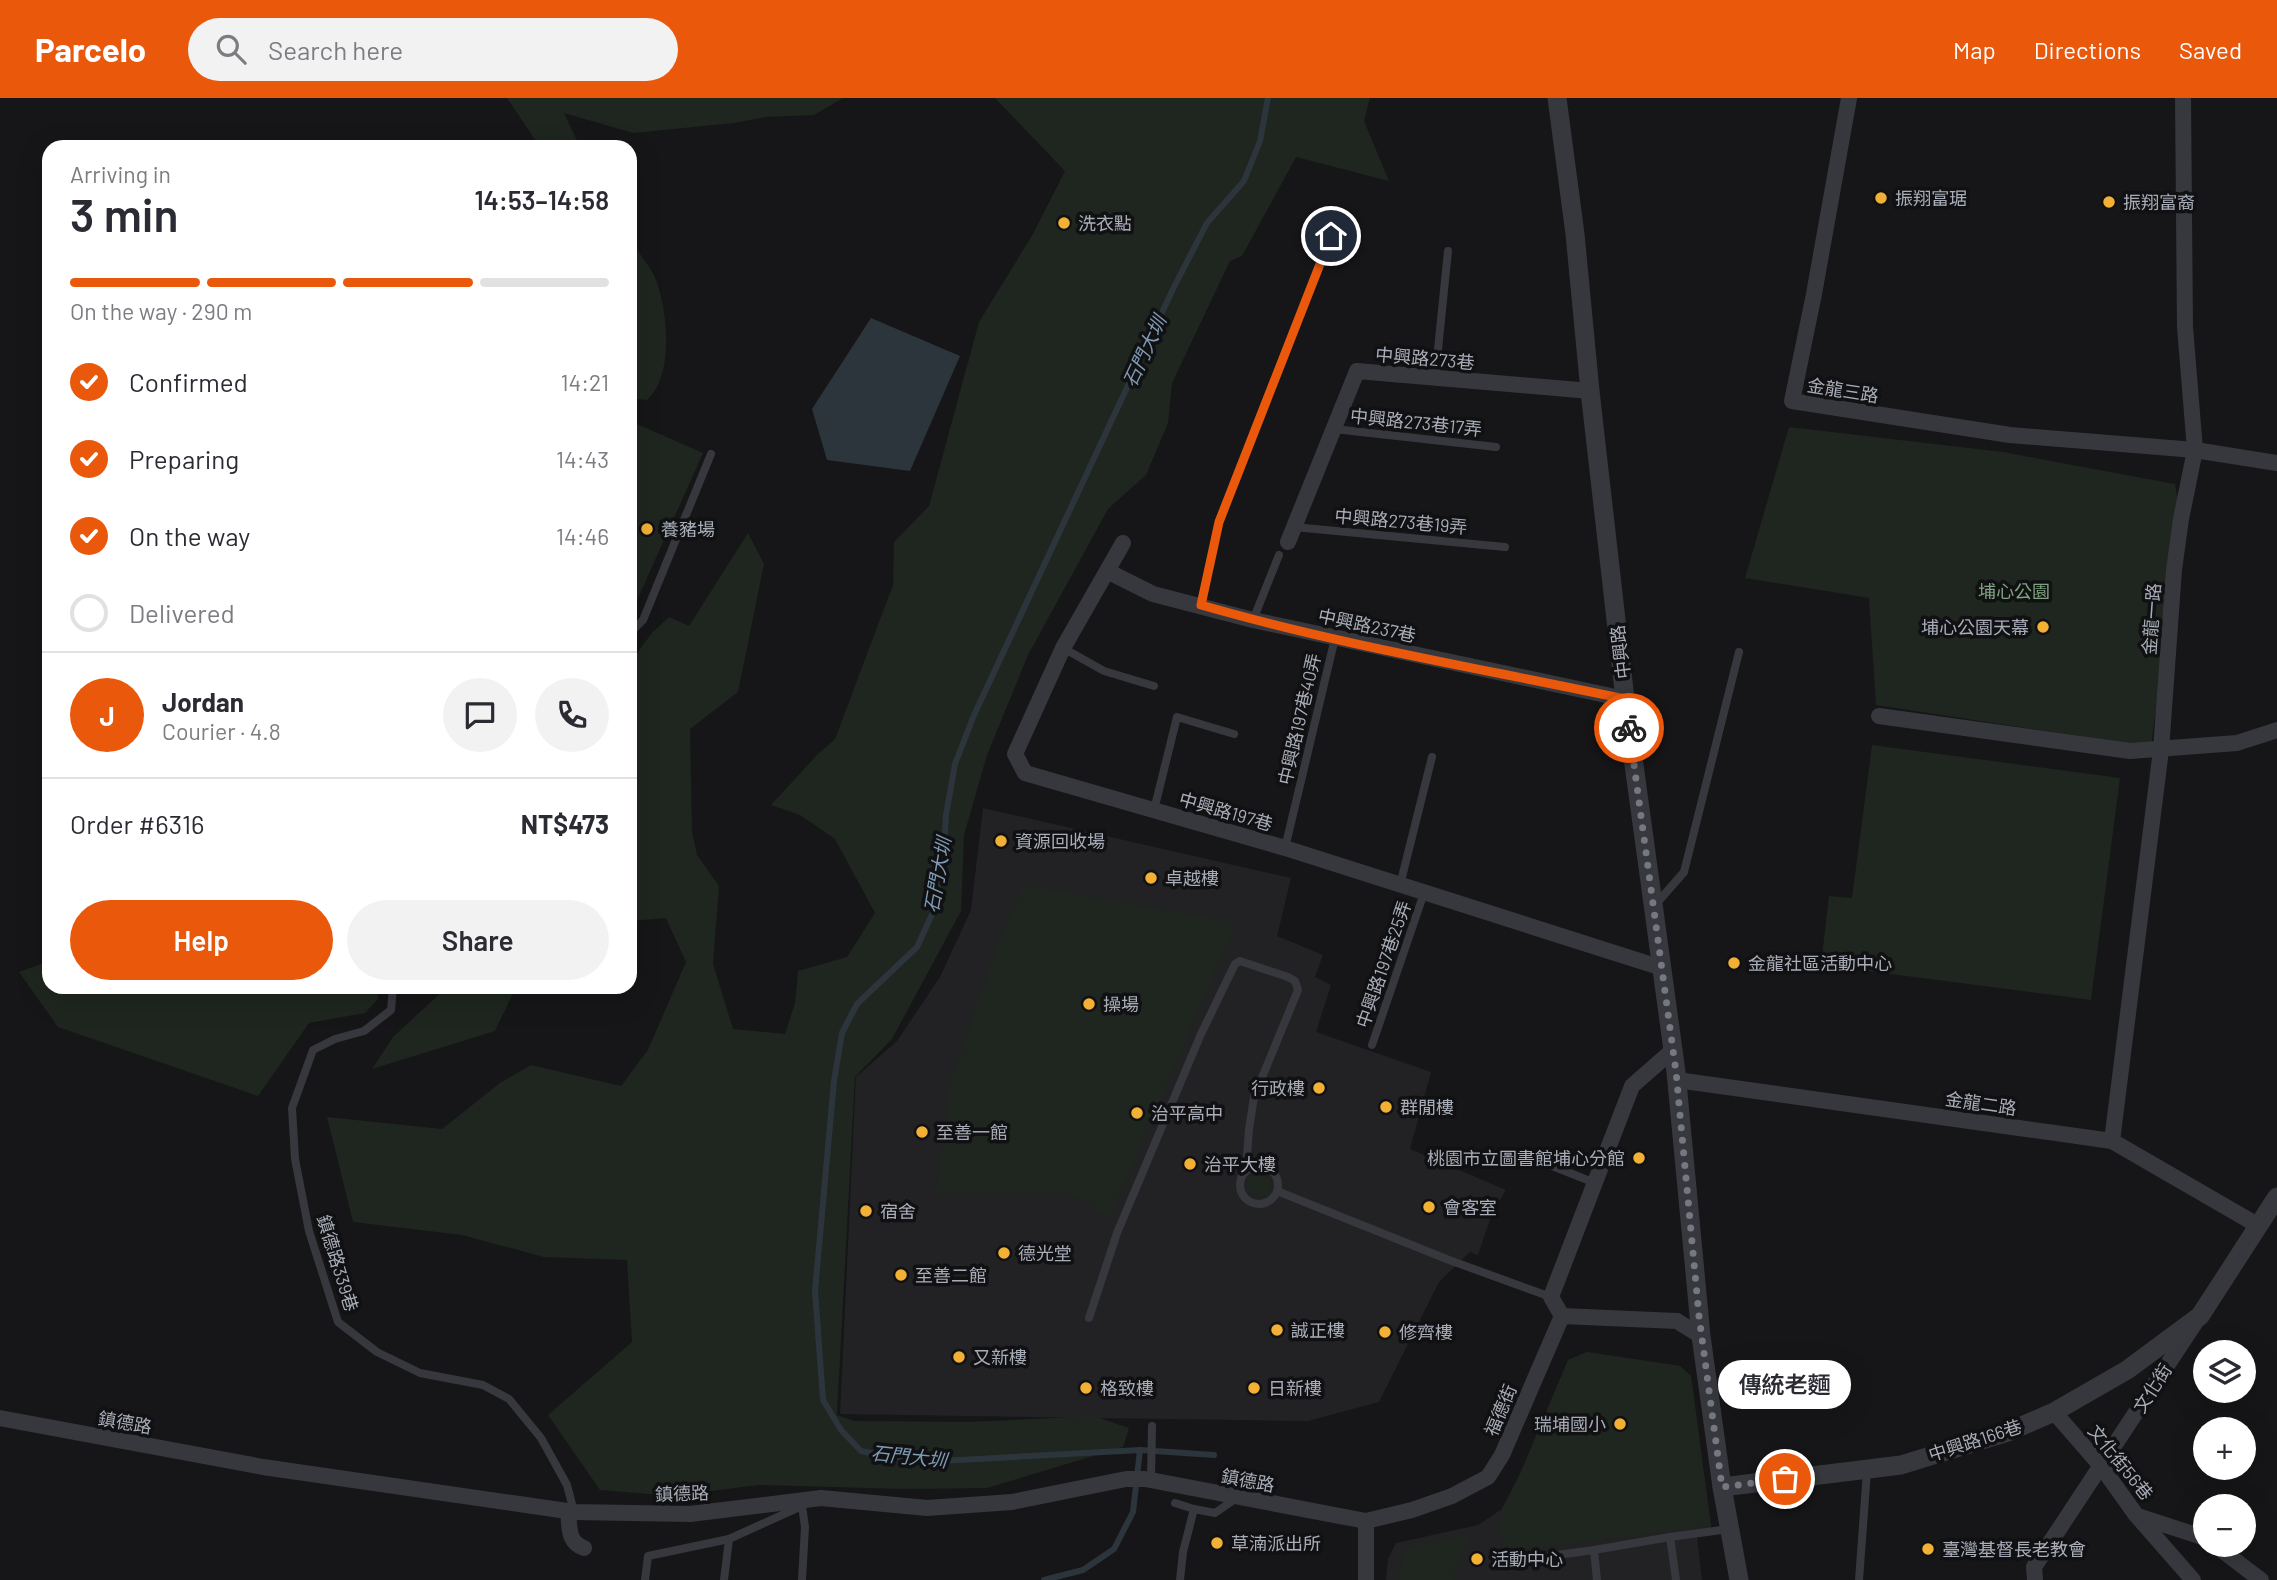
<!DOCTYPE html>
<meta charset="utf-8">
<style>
:root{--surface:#fff;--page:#f2f2f3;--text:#2b2b33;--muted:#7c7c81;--line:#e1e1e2;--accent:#ea580c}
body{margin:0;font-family:Barlow,"Noto Sans TC",sans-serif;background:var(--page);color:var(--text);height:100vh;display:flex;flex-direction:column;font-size:26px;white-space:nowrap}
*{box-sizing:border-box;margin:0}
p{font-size:23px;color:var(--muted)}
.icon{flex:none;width:38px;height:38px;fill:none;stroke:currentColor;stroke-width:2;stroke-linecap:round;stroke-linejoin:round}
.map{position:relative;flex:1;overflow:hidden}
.sheet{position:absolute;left:42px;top:42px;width:595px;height:854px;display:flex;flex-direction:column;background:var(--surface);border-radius:21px;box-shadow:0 7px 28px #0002}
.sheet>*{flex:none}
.buttons{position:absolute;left:2193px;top:1242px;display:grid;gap:14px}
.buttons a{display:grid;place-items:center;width:63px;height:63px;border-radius:50%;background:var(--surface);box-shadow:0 7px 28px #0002;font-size:35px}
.pin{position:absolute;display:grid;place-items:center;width:60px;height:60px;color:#fff;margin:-30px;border:4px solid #fff;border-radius:50%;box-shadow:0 2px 7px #0007}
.courier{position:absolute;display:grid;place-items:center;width:70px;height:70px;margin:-35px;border:5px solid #ea580c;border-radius:50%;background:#fff;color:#222;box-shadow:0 2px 9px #0007}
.bubble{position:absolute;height:49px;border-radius:24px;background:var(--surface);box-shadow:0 7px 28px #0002;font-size:23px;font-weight:600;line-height:49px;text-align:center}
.head em{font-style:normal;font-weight:600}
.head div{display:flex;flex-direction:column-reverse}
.head{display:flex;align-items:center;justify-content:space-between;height:119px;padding:0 28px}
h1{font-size:46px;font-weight:600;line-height:52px}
.bar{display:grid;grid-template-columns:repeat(4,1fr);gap:10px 7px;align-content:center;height:84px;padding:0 28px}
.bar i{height:9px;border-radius:5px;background:var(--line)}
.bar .active{background:var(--accent)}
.bar p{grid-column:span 4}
.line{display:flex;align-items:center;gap:18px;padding:0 28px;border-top:2px solid var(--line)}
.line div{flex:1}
.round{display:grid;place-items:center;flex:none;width:74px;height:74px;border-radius:37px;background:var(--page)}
ol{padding:0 28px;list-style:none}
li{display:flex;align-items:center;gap:21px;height:77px}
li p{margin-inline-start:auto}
li .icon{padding:7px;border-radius:50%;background:var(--accent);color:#fff;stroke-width:4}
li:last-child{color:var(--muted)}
li i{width:38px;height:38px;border:4px solid var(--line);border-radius:50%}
.primary-button{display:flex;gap:14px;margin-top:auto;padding:14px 28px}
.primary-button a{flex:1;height:80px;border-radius:42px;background:var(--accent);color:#fff;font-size:28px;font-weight:600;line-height:80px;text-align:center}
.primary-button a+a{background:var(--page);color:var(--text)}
header{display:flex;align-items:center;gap:42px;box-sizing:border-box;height:98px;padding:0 35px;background:var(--accent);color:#fff}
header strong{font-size:33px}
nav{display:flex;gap:38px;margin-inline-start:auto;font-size:24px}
.search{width:490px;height:63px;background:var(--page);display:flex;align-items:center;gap:18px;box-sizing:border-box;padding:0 24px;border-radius:38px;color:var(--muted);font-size:26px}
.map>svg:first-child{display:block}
</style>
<header>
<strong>Parcelo</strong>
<div class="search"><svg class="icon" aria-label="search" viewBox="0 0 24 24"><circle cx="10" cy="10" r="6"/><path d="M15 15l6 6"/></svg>Search here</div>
<nav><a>Map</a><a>Directions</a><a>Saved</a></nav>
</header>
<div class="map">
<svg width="2277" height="1482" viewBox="0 0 2277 1482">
<rect width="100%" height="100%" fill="#161618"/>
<g fill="#222225">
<path d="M983,710L1291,780L1277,838L1323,857L1315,879L1331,887L1316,934L1431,974L1410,1051L1506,1092L1492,1115L1478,1157L1470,1154L1439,1184L1379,1304L1308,1323L840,1316L856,979L897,943L940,879L971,812Z"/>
<path d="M1587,1254L1680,1268L1691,1278L1712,1437L1697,1439L1702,1482H1386L1388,1461L1396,1445L1478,1427L1502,1411L1521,1374L1568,1262Z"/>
</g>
<g fill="#1e261f">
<path d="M507,0H843L814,17L765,19L734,25L633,35L564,15L580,49H540Z"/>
<path d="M995,0H1370L1364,23L1389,83L1296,59L1242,158L1230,163L1172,285L1168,325L1146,377L1108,411L1028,557L987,657L964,737L961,813L892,941L855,979L837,1317L854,1323L970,1324L1094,1318L1129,1330L1123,1349L987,1390L904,1391L758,1387L673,1398L600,1392L548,1317L632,1244L627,1162L544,1159L462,1137L353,1124L327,1019L442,1031L500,985L531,967L621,988L648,952L686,864L666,820L630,823V564L652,535L669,519L689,528L748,435L764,466L738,594L690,631L692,734L697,757L719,788L713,866L733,931L785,936L795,905L798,873L847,859L875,815L835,741L800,717L771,707L817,657L835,641L893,487L894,444L929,408L979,224L1033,136L1065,73Z"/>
<path d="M630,90C631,105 628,125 632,139C636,154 650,167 656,182C668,214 674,278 647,302L630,300Z"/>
<path d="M630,323L703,355L630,518Z"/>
<path d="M1789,329L2003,354L2175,386L2181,421L2151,649L1876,607L1869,500L1745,480Z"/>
<path d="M1872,647L2120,680L2091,902L1821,867L1829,798L1852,800Z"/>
<path d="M1024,787L1236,824L1110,1120L1070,1096L936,1095L950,986L1000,838Z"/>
<path d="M49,863V889H377L378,901L365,915L309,925L258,998L58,929L19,874Z"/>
<path d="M447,889H516L495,933L372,971L393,939Z"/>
<circle cx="1259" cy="1087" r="12"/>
<path d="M1587,1254L1680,1268L1691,1278L1711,1428L1503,1454L1500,1429L1502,1411L1521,1374L1568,1262Z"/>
<path d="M1470,1436L1452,1482H1399L1404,1450Z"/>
</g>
<path fill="#2c353c" d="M871,220L960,258L910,373L827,362L812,311Z"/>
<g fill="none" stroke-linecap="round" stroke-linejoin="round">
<g stroke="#2c353c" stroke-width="6">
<path d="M1214,1357L1140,1352L941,1363L885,1358L861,1353L841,1332L823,1302L815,1193L834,983L842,935L857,906L917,849L934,812L944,753L946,717L955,666L974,617L1174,189L1207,125L1244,83L1260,43L1268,0"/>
<path d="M1044,1482L1083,1472L1114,1451L1133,1414L1140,1352"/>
</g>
<g stroke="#37383d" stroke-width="8">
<path d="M1435,281L1448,153"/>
<path d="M1334,331L1496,349"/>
<path d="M1294,429L1505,449"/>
<path d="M1201,507L1219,424L1331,138"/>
<path d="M1253,522L1279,457"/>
<path d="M630,535L643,522L711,356"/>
<path d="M1063,550L1104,573L1154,588"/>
<path d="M1154,712L1177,619L1234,636"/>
<path d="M1285,750L1335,540"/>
<path d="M1400,787L1432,659"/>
<path d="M1656,806L1684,774L1739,554"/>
<path d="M393,889L391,912L364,933L335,941L313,952L292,1010L295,1061L309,1133L338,1224L377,1254L420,1275L483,1287L509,1301L541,1340L567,1387L574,1414"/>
<path d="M1372,947L1424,795"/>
<path d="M1527,1058L1595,1085"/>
<circle cx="1259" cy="1087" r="19"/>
<path d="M1277,1093L1449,1162L1551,1199"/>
<path d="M1089,1220L1117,1135L1201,936L1235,866L1240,863L1288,879L1295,883L1298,892L1254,999L1249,1031L1246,1072"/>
<path d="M1151,1382L1152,1328"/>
<path d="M1175,1405L1194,1411"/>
<path d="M1528,1461L1594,1452"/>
<path d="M645,1482L648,1458L729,1441"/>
<path d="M724,1482L729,1441L804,1407"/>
<path d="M802,1482L805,1429L802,1408"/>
<path d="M1180,1482L1183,1454L1194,1411L1215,1415L1238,1399"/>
<path d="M1597,1482L1594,1452L1670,1439"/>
<path d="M1676,1482L1670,1439L1729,1431"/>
<path d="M1859,1482L1867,1373"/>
</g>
<g stroke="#37383d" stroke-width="16">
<path d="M1849,0L1814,196L1792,303L2010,337L2195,352L2277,365"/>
<path d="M1288,444L1357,273L1590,293"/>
<path d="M1123,445L1063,550L1015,656L1025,675L1285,750L1662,870"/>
<path d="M1107,473L1153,496L1253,522L1625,601"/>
<path d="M1879,618L2130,653L2237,645L2277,632"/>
<path d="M1677,982L2112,1043L2259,1128"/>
<path d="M2112,1043L2161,652L2174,472L2181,421L2195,352L2185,229L2183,0"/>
<path d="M1562,1218L1551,1199L1632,988L1673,952"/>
<path d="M2054,1314L2101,1368L2136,1417L2193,1482"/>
<path d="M0,1320L263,1369L574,1414L690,1416L821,1400L927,1410L1012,1404L1126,1381H1145L1366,1423"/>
<path d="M568,1413C570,1429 567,1444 584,1450"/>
<path d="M2138,1418L2205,1440"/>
<path d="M2215,1447L2261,1482"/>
<path d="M1366,1482V1423L1412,1412L1452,1398L1488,1379L1502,1357L1562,1218L1677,1223L1701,1238"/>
<path d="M2035,1482L2034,1469L2195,1225"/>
</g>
<g stroke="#37383d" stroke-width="19">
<path d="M1557,0L1575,136L1590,293L1625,601L1676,974L1701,1238L1722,1389L1739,1482"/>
<path d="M1722,1389L1901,1367L2008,1334L2054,1314L2127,1272L2200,1218L2277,1099"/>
</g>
</g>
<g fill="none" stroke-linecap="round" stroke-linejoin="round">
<path stroke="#757880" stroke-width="7" stroke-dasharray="0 12.6" d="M1629,630L1676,974L1699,1218L1722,1389L1785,1381"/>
<path stroke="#ea580c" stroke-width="9" d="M1331,138L1219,424L1201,507C1340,547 1484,571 1625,601L1629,630"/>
</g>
<g fill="#f2b134" stroke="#111113" stroke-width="2.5">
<circle cx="1881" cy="100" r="7"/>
<circle cx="2109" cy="104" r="7"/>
<circle cx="1064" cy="125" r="7"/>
<circle cx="647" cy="431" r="7"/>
<circle cx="2043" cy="529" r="7"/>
<circle cx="1001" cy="743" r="7"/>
<circle cx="1151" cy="780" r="7"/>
<circle cx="1734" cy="865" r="7"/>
<circle cx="1089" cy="906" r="7"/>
<circle cx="1319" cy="990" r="7"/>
<circle cx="1386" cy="1009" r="7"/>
<circle cx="1137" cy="1015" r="7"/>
<circle cx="922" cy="1034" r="7"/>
<circle cx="1639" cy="1060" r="7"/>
<circle cx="1190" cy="1066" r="7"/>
<circle cx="1429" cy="1109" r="7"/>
<circle cx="866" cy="1113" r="7"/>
<circle cx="1004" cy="1155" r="7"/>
<circle cx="901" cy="1177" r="7"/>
<circle cx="1277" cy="1232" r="7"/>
<circle cx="1385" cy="1234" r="7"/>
<circle cx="959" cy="1259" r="7"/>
<circle cx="1086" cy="1290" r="7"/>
<circle cx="1254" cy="1290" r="7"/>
<circle cx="1620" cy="1326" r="7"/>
<circle cx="1217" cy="1445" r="7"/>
<circle cx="1928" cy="1451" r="7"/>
<circle cx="1477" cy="1461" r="7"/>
</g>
<g text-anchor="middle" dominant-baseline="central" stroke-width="7" stroke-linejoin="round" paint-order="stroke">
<g font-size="18" fill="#a8adb8" stroke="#111113" text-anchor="start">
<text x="1895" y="100">振翔富琚</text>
<text x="2123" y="104">振翔富裔</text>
<text x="1078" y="125">洗衣點</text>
<text x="661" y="431">養豬場</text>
<text x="2029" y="529" text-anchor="end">埔心公園天幕</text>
<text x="1015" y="743">資源回收場</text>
<text x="1165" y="780">卓越樓</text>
<text x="1748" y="865">金龍社區活動中心</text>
<text x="1103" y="906">操場</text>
<text x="1305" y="990" text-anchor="end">行政樓</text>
<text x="1400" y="1009">群閒樓</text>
<text x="1151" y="1015">治平高中</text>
<text x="936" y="1034">至善一館</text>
<text x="1625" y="1060" text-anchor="end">桃園市立圖書館埔心分館</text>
<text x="1204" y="1066">治平大樓</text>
<text x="1443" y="1109">會客室</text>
<text x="880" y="1113">宿舍</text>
<text x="1018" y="1155">德光堂</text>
<text x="915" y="1177">至善二館</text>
<text x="1291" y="1232">誠正樓</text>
<text x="1399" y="1234">修齊樓</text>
<text x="973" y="1259">又新樓</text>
<text x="1100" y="1290">格致樓</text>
<text x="1268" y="1290">日新樓</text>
<text x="1606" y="1326" text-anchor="end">瑞埔國小</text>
<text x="1231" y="1445">草湳派出所</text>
<text x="1942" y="1451">臺灣基督長老教會</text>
<text x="1491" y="1461">活動中心</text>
</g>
<g font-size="18" fill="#a8adb8" stroke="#111113">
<text transform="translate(1425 260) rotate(5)">中興路273巷</text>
<text transform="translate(1843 292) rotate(9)">金龍三路</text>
<text transform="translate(1416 324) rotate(6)">中興路273巷17弄</text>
<text transform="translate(1401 423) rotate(5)">中興路273巷19弄</text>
<text transform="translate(2151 521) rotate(-86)">金龍一路</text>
<text transform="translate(1367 527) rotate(12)">中興路237巷</text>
<text transform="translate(1620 554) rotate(-97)">中興路</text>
<text transform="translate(1299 621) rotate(-77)">中興路197巷40弄</text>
<text transform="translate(1226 713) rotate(16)">中興路197巷</text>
<text transform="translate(1383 866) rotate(-71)">中興路197巷25弄</text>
<text transform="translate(1981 1005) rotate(8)">金龍二路</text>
<text transform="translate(338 1165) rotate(73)">鎮德路339巷</text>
<text transform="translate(2152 1290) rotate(-57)">文化街</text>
<text transform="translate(1500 1312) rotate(-67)">福德街</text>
<text transform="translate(125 1324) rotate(10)">鎮德路</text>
<text transform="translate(1975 1342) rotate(-18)">中興路166巷</text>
<text transform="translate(2121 1364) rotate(51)">文化街56巷</text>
<text transform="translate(1248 1382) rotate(11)">鎮德路</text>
<text transform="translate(682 1395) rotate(-2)">鎮德路</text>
</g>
<g font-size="18" fill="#7fa381" stroke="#111113">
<text x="2014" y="493">埔心公園</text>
</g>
<g font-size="19" font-style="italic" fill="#7f9bb3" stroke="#111113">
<text transform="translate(1144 253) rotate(-65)">石門大圳</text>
<text transform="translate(937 777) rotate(-80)">石門大圳</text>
<text transform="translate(909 1358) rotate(6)">石門大圳</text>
</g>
</g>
</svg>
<div class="buttons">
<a><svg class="icon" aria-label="layers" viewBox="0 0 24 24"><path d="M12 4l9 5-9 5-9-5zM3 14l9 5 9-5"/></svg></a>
<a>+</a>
<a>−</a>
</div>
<div class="pin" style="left:1785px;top:1381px;background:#ea580c"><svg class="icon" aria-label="bag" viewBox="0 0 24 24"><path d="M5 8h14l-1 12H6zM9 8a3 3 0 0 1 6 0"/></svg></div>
<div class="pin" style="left:1331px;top:138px;background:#1f2937"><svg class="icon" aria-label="home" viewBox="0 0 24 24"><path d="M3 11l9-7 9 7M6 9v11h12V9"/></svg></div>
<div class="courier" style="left:1629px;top:630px"><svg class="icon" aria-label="bike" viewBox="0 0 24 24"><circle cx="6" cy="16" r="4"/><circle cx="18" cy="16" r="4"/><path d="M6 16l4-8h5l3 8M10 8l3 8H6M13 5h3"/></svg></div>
<div class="bubble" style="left:1718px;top:1262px;width:133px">傳統老麵</div>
<section class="sheet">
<div class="head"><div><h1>3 min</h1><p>Arriving in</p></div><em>14:53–14:58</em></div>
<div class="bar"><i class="active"></i><i class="active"></i><i class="active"></i><i></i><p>On the way · 290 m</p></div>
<ol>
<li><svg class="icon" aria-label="check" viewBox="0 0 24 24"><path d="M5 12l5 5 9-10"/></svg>Confirmed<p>14:21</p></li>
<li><svg class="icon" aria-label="check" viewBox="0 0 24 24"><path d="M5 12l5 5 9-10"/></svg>Preparing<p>14:43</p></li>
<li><svg class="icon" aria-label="check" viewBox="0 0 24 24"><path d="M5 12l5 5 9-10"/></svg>On the way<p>14:46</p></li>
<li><i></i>Delivered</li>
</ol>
<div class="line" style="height:126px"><b class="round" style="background:var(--accent);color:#fff">J</b><div><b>Jordan</b><p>Courier · 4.8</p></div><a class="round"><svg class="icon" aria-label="chat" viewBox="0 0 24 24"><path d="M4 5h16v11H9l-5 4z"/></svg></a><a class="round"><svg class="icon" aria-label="phone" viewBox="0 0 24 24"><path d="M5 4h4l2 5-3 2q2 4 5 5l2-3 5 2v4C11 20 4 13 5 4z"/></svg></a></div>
<div class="line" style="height:91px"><div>Order #6316</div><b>NT$473</b></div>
<div class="primary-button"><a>Help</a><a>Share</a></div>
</section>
</div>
